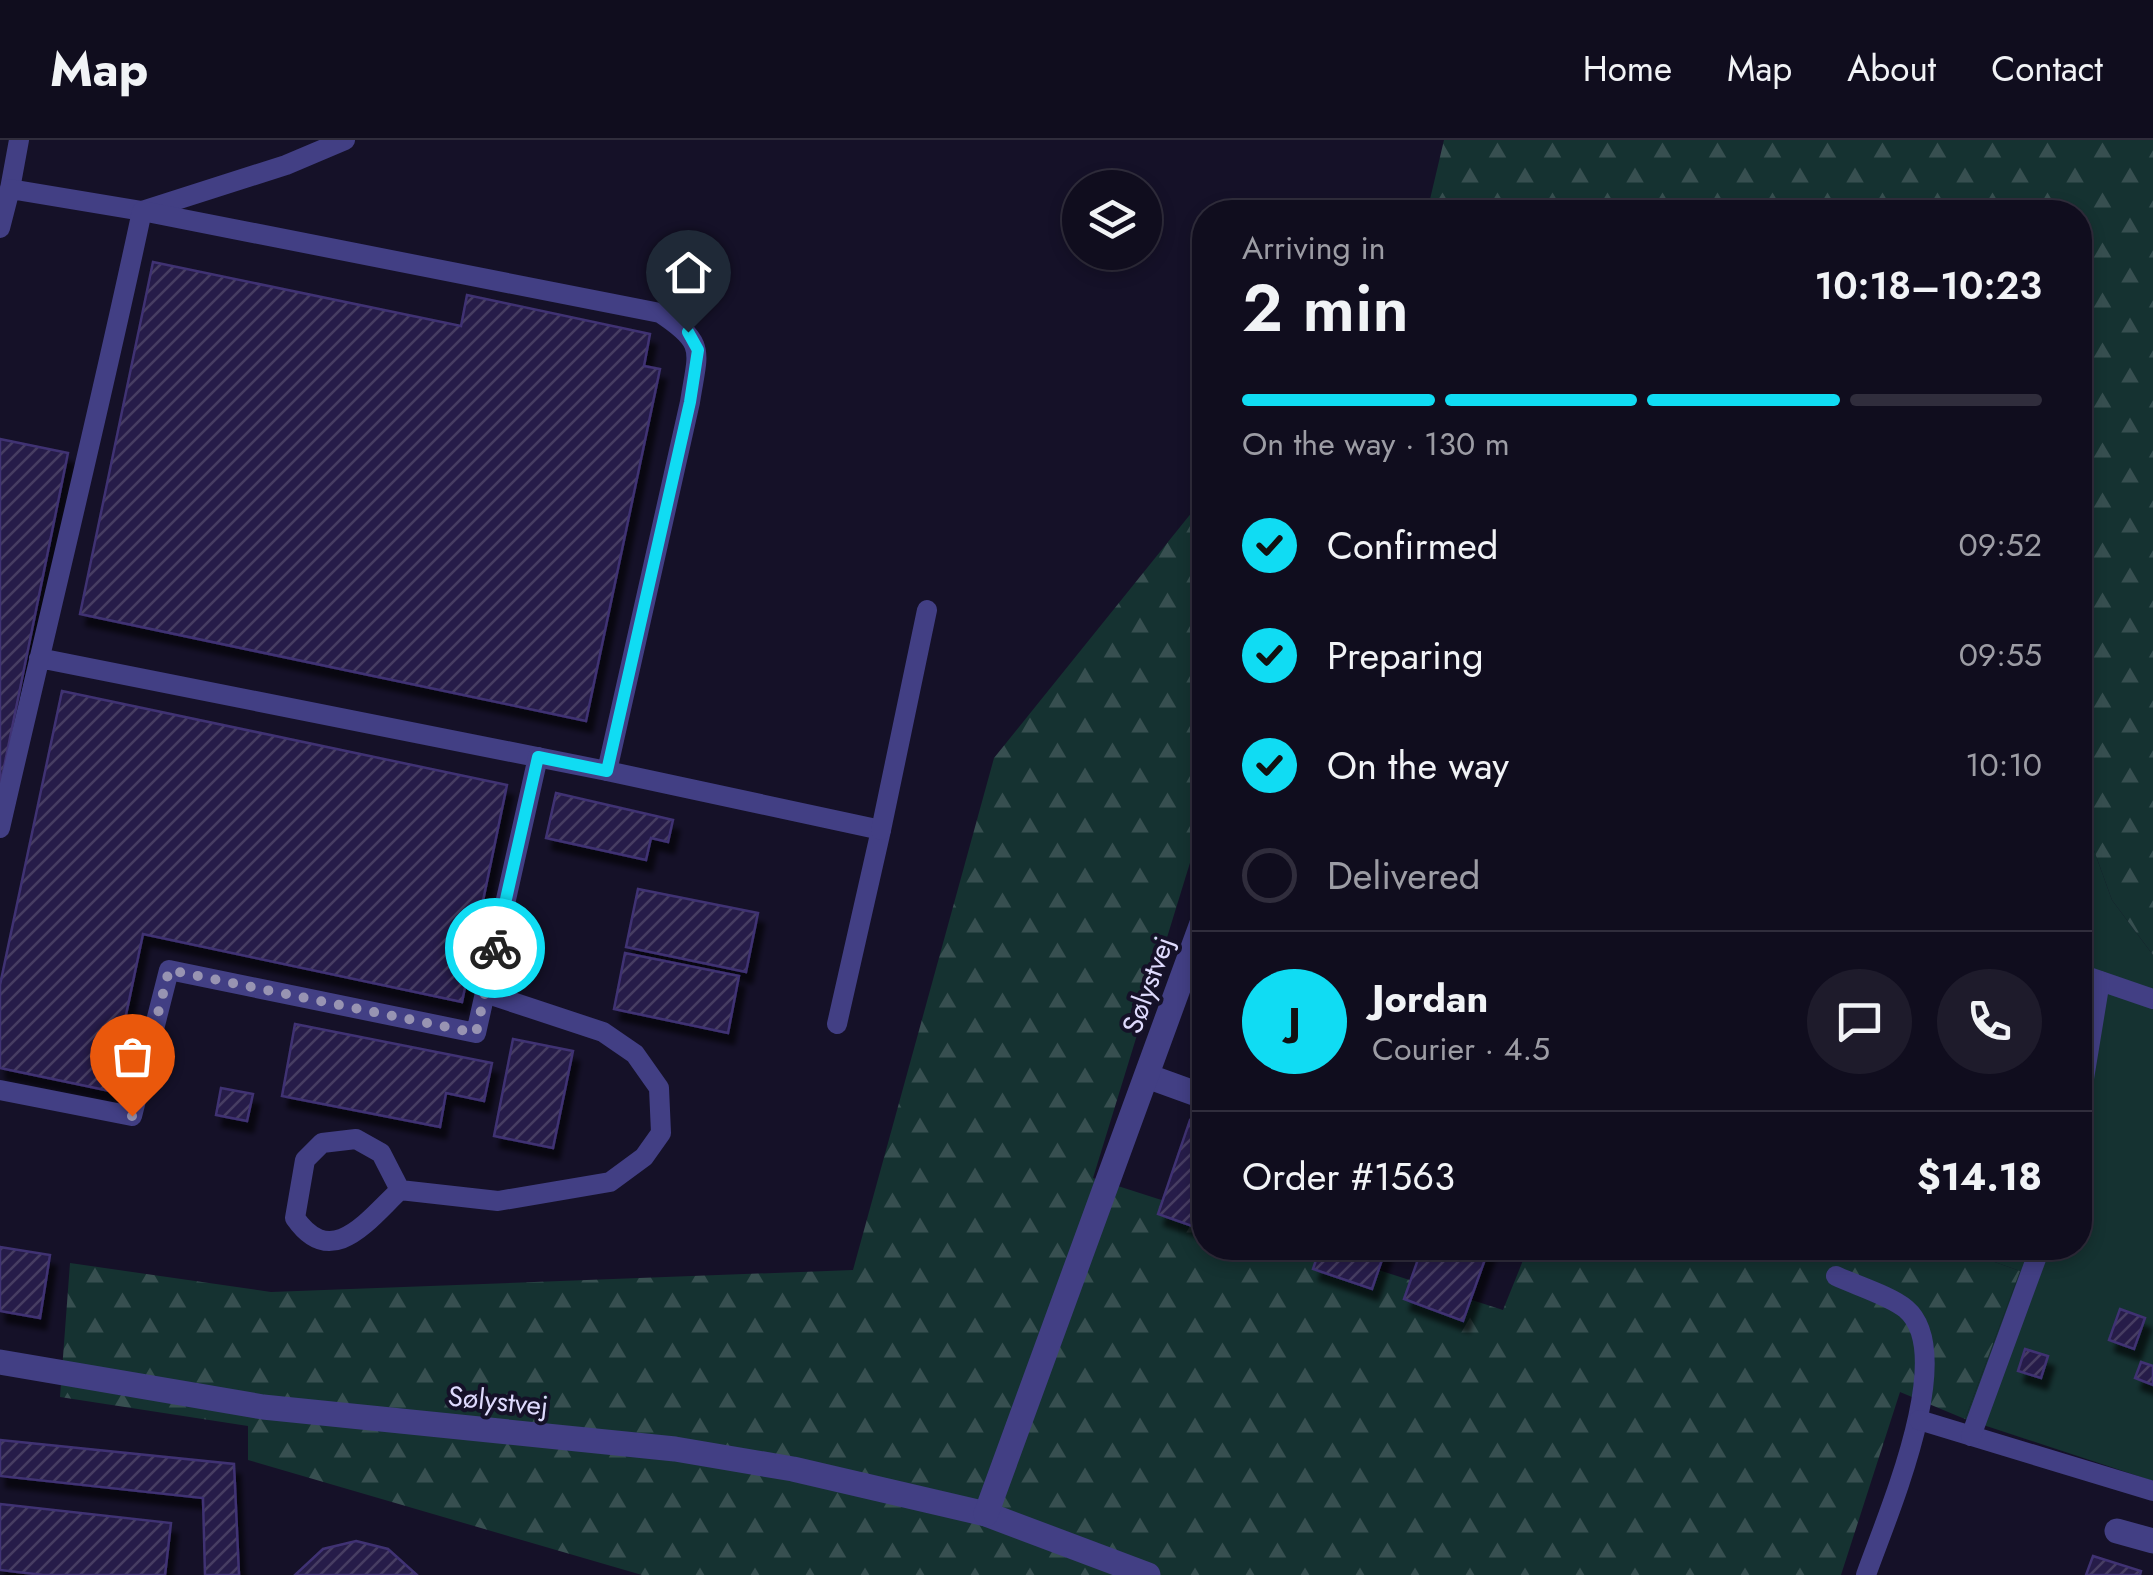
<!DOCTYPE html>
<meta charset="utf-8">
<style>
:root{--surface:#100d1e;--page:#1e1b2b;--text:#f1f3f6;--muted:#9c9ca4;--line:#302d3c;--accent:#10dcf3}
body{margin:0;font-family:Jost,sans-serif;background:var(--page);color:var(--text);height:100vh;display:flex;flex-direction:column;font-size:38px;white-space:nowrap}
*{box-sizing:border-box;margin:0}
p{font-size:32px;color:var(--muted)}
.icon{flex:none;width:55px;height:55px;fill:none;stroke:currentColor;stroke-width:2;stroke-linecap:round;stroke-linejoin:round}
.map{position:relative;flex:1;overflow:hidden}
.drawer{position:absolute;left:1192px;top:60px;width:900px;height:1060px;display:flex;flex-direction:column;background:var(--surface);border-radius:40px;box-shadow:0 5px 15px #0003,0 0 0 2px var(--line)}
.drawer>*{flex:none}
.controls{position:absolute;left:1062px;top:30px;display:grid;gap:20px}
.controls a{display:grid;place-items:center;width:100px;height:100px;border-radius:50%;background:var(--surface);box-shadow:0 5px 15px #0003,0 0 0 2px var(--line);font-size:50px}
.pin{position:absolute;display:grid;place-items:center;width:85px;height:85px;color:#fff;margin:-102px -42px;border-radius:50% 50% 50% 0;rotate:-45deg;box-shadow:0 0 10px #0007}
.pin .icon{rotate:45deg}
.courier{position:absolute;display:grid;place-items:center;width:100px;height:100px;margin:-50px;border:8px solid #10dcf3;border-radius:50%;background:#fff;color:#222;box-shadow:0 2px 12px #0007}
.summary em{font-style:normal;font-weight:600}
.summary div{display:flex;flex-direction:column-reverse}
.summary{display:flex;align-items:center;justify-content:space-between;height:170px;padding:0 50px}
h1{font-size:65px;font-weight:600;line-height:75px}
.bar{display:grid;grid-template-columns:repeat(4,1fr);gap:15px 10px;align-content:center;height:120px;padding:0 50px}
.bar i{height:12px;border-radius:8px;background:var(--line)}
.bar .active{background:var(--accent)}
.bar p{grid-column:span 4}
.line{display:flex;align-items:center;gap:25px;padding:0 50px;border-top:2px solid var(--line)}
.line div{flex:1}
.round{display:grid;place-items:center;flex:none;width:105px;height:105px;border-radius:52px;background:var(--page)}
ol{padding:0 50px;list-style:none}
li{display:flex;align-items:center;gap:30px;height:110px}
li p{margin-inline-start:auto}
li .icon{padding:10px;border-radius:50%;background:var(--accent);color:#111;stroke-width:4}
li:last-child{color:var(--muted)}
li i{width:55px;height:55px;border:5px solid var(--line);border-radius:50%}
header{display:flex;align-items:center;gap:60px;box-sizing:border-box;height:140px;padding:0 50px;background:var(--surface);border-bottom:2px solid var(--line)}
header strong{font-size:48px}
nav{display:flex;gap:55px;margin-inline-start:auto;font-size:35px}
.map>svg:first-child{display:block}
</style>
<header>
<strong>Map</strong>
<nav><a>Home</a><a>Map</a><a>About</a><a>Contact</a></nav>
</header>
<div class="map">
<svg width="2153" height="1435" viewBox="0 0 2153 1435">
<defs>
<pattern id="forest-firs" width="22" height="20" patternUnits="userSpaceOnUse" patternTransform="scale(2.5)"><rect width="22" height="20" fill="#153231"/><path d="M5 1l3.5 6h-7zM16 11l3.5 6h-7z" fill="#374f50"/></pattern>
<pattern id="building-hatch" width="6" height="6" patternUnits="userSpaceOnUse" patternTransform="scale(2.5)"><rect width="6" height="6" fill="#271e48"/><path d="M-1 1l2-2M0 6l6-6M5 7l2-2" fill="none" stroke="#463e63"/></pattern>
<filter id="shadow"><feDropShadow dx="6" dy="11" stdDeviation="2.5" flood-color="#0009"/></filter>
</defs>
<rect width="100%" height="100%" fill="#151128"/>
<path fill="#153231" d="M2080,618L2087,691L2112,760L2153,815V1341L1965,1279L2020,1131L1955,1108H2080Z"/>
<g fill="url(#forest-firs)">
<path d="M1444,0H2153V815L2112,760L2087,691L2080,618V72H1427Z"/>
<path d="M1205,356V674L1093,1038L1205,1074V1108H1310L1503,1170L1528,1108H1955L2020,1131L1965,1279L1900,1252L1841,1435H642L248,1320V1286L60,1257L70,1123L271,1152L853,1130L994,618Z"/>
</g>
<g fill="url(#building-hatch)" stroke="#3f3273" stroke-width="2.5" filter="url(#shadow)">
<path d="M153,122L461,186L467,155L650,194L644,226L660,229L586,581L80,474Z"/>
<path d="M0,299L68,313L0,647Z"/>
<path d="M62,551L507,645L462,862L143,794L110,951L0,928V845Z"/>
<path d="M556,653L673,680L668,702L651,698L646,720L546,698Z"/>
<path d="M638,749L758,773L746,832L626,807Z"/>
<path d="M625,813L739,836L728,893L614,869Z"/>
<path d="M295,884L492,923L484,961L446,953L440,987L282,956Z"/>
<path d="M513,899L573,911L553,1008L494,996Z"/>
<path d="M221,948L253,954L247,981L216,975Z"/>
<path d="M1190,980L1205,985V1047L1192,1086L1158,1074Z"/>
<path d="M0,1107L50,1115L40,1178L0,1171Z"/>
<path d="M1320,1108H1386L1372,1149L1313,1129Z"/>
<path d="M1422,1108H1489L1463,1181L1404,1159Z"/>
<path d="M2120,1169L2145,1178L2134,1209L2109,1200Z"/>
<path d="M2025,1209L2048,1216L2041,1238L2018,1231Z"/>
<path d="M2141,1222L2153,1226V1245L2135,1238Z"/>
<path d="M0,1300L234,1324L239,1435H205L203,1358L0,1336Z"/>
<path d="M0,1364L171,1383L165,1435H43L0,1430Z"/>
<path d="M356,1401L388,1409L417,1435H295L323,1409Z"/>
<path d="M2093,1416L2141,1431L2140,1435H2086Z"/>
</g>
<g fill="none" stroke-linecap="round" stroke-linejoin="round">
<g stroke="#423f84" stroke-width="20">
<path d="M10,49L19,0"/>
<path d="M0,88L10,49L142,71L286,25L345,0"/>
<path d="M607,631L881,690L837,884"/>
<path d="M0,688C47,483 98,277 142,71L660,173C707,204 698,210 690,262L607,631L39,518"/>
<path d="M881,690L927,470"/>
<path d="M2080,834L2153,859"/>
<path d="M0,950L132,976L169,830L476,893L538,617"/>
<path d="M2080,963L2100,841"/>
<path d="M400,1050C368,1080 332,1131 295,1078L305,1020L322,1003L356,999L381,1013L400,1050L498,1061L610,1042L644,1017L661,993L659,948L635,914L603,892L485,853"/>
<path d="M1836,1136C1855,1145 1891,1156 1906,1169C1959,1214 1885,1380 1866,1435"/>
<path d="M1919,1280L2153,1351"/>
<path d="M1971,1296L2040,1108"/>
</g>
<g stroke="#423f84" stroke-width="25">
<path d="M1147,936L1205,957"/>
<path d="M0,1222L263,1267L675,1309L793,1329L986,1374L1148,1435"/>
<path d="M986,1374L1205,775"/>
<path d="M2117,1391L2153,1401"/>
</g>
</g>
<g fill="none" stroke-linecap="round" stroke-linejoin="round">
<path stroke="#9894b2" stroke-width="10" stroke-dasharray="0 18" d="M132,976L169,830L476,893L495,808"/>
<path stroke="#10dcf3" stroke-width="12" d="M495,808L538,617L607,631L690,262L698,210L688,192"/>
</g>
<g text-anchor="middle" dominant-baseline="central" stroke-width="8" stroke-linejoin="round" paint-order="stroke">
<g font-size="28" fill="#dedafd" stroke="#151128">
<text transform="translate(1148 845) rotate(-70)">Sølystvej</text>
<text transform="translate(498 1261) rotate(6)">Sølystvej</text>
</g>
</g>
</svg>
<div class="controls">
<a><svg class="icon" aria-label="layers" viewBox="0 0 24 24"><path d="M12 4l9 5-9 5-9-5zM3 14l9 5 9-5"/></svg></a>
</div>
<div class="pin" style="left:132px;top:976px;background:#ea580c"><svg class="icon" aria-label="bag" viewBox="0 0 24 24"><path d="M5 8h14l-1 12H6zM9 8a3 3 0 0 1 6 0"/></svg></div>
<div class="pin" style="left:688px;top:192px;background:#1f2937"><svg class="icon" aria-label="home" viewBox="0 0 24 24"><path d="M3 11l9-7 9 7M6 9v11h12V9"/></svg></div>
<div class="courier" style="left:495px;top:808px"><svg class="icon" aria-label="bike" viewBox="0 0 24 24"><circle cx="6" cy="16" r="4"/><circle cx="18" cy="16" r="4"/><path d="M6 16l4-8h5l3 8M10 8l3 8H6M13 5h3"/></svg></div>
<section class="drawer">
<div class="summary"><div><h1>2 min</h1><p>Arriving in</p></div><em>10:18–10:23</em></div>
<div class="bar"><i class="active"></i><i class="active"></i><i class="active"></i><i></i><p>On the way · 130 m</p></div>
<ol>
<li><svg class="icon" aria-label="check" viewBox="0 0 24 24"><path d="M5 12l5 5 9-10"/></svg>Confirmed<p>09:52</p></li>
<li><svg class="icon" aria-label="check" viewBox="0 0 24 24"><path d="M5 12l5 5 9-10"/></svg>Preparing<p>09:55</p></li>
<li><svg class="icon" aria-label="check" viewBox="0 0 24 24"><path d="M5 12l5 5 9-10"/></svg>On the way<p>10:10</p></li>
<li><i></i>Delivered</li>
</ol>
<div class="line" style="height:180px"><b class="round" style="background:var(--accent);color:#111">J</b><div><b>Jordan</b><p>Courier · 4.5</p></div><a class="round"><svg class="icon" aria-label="chat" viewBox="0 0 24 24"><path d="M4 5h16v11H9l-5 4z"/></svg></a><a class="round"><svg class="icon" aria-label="phone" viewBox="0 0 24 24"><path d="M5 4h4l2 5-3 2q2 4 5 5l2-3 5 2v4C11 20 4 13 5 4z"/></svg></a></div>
<div class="line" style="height:130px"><div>Order #1563</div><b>$14.18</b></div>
</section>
</div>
